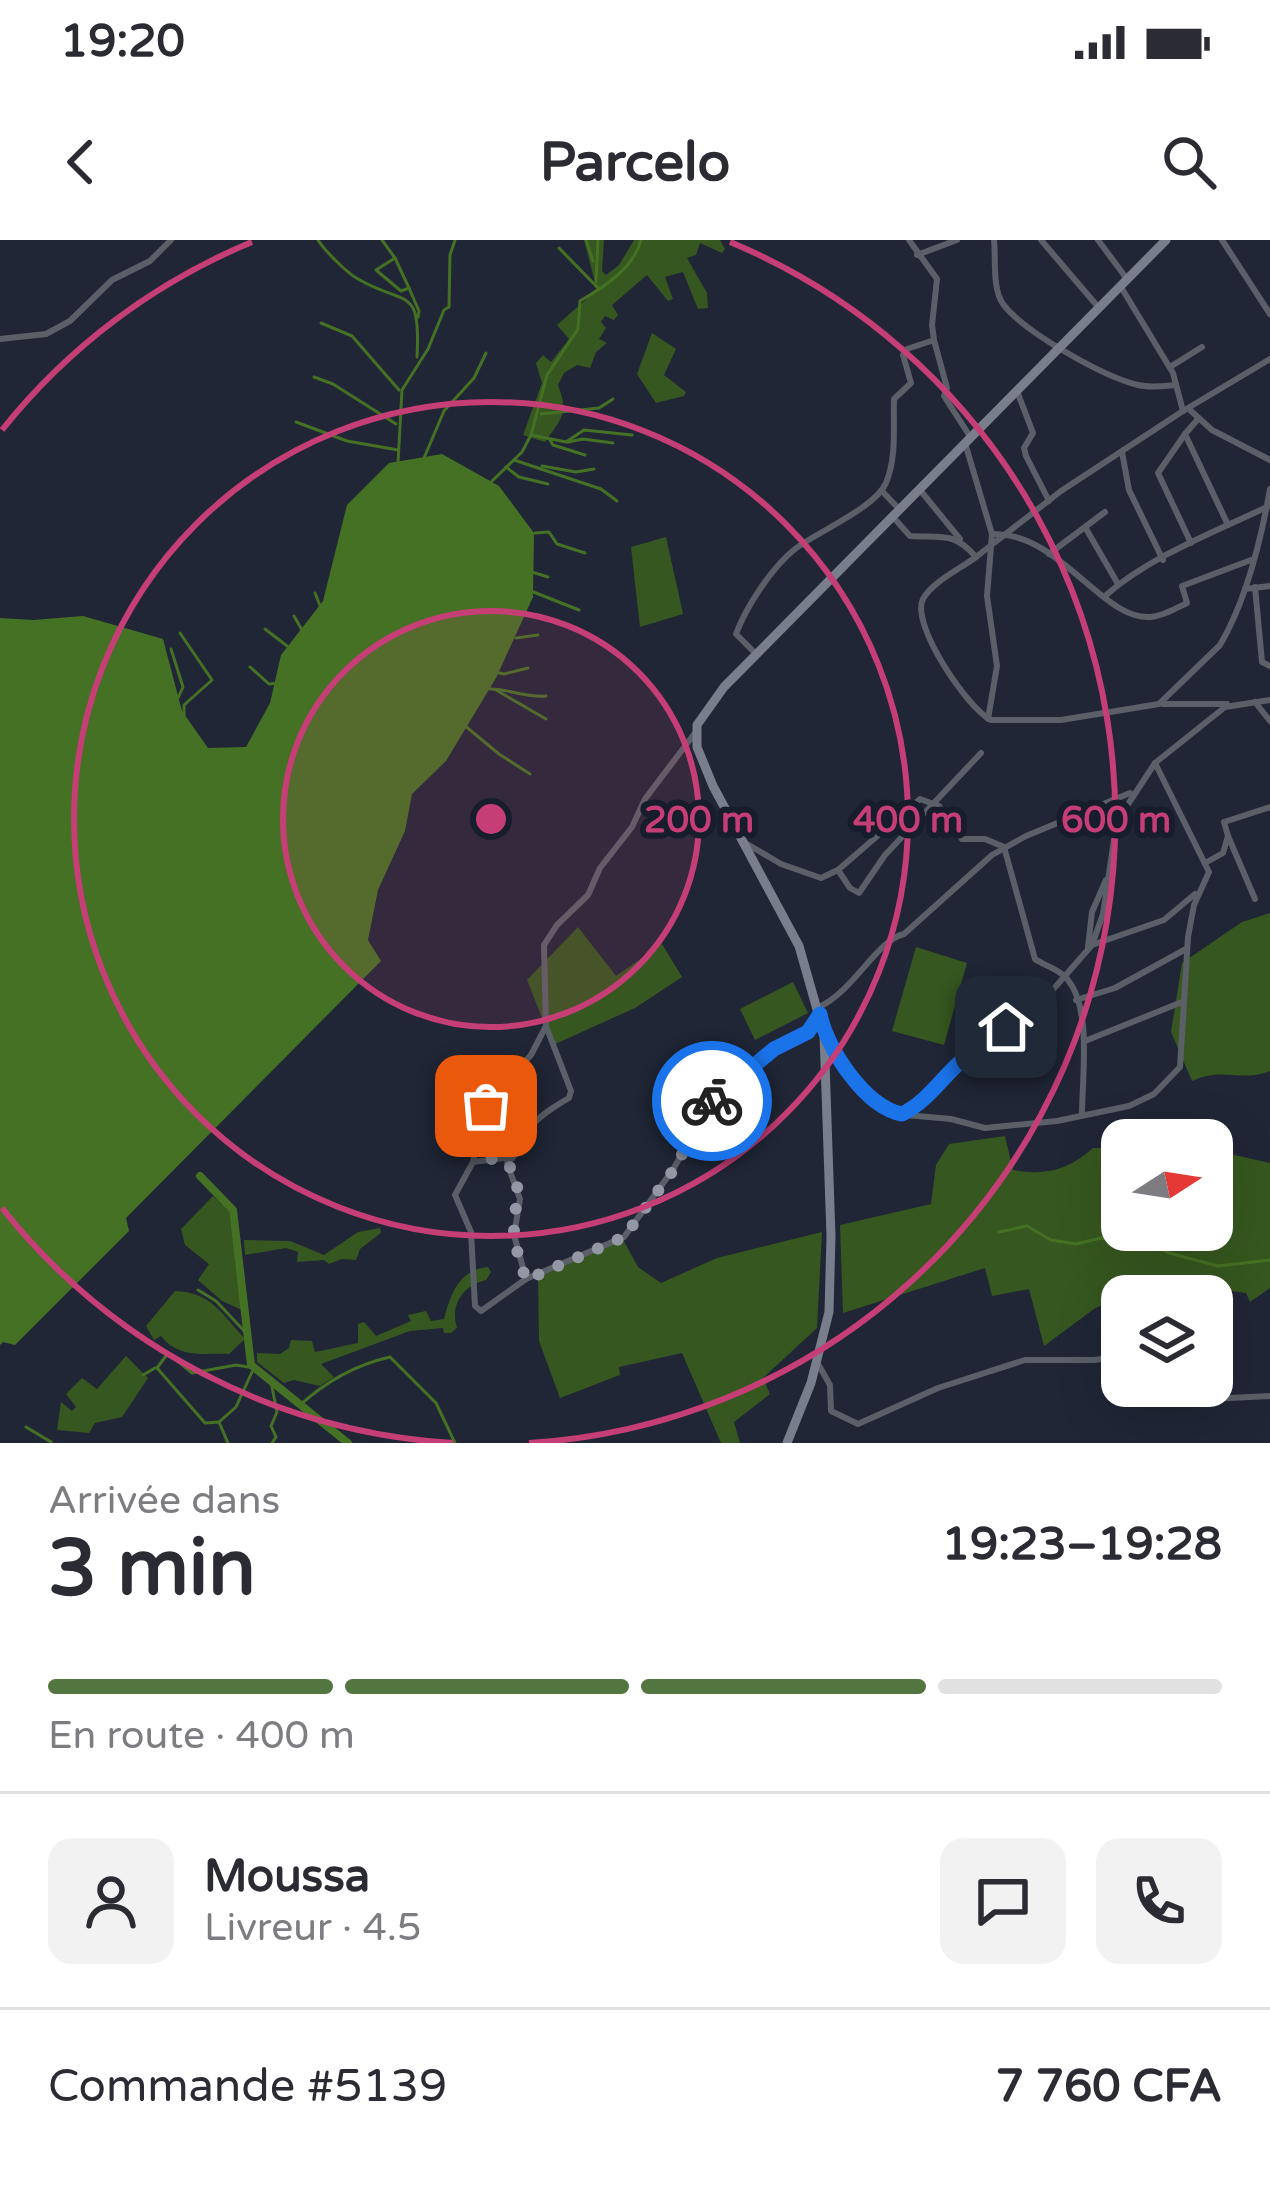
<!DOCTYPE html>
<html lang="fr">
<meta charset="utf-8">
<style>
:root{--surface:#fff;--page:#f2f2f3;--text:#2b2b33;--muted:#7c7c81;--line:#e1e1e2;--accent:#53753f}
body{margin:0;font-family:"Varela Round",sans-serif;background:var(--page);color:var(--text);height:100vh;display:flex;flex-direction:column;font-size:45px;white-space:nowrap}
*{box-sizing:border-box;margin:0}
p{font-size:39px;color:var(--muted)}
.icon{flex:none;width:66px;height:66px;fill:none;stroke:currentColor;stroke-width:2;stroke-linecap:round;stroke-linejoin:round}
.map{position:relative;height:1203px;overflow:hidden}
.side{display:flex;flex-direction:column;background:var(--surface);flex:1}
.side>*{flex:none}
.needle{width:78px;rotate:78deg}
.buttons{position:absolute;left:1101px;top:879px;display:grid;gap:24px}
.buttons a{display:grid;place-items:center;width:132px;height:132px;border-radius:24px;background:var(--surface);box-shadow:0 12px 48px #0002;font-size:60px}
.pin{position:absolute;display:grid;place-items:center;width:102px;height:102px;color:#fff;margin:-51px;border-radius:24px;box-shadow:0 6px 18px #0006}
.courier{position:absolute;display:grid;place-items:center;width:120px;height:120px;margin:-60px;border:9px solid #1a73e8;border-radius:50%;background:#fff;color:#222;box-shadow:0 3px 15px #0007}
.overview em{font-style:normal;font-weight:700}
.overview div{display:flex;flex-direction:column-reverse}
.overview{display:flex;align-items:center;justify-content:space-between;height:204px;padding:0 48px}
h1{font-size:78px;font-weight:700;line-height:90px}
.bar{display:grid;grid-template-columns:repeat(4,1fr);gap:18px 12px;align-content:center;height:144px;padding:0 48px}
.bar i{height:15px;border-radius:9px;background:var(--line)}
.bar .selected{background:var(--accent)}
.bar p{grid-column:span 4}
.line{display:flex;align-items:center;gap:30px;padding:0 48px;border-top:3px solid var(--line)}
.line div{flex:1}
.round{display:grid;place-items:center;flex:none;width:126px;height:126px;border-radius:24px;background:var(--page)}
.status{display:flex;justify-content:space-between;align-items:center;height:84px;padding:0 60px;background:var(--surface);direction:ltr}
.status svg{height:33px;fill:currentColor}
header{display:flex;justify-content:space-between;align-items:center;height:156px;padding:0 48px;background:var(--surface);font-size:54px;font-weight:700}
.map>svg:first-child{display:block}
</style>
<div class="status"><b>19:20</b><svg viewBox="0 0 49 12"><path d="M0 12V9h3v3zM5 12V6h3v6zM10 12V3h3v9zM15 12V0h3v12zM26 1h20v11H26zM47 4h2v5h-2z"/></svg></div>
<header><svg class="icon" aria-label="back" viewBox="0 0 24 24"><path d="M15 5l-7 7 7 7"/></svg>Parcelo<svg class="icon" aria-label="search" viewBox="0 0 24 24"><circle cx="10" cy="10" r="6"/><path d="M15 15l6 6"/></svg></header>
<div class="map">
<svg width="1270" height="1203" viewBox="0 0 1270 1203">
<rect width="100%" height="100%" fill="#202636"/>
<g fill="#36571f">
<path d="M584,0H604L602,31L606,35L619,25L634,0H720L725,9L722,13L700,3L696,15L687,18L707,53L708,68L698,69L683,32L665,37L673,59L668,61L647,35L612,65L618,75L614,80L605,76L601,82L606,88L599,99L607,103L596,112L590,128L577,125L564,133L558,145C569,174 562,177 545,202L523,195L542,143L536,123L543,115L551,122L569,99L557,85L597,50Z"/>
<path d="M652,93L676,109L664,135L686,152L684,156L656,163L637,134Z"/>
<path d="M666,297L683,374L640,387L631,307Z"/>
<path d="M1270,673V831C1240,843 1224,826 1192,841L1171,792L1182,723L1242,682Z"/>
<path d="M578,687L616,736L662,704L682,737L635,768L553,805L527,740Z"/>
<path d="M916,707L967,723L944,805L892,791Z"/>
<path d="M793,742L808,773L755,800L740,769Z"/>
<path d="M1005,896L1013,930C1045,936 1069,930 1093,908H1122V990H1212V910L1270,923V1048L1250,1062L1246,1053L1149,1040L1094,1069L1044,1106L1029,1049L992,1056L985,1028L843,1073L840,985L931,964L936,925L949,904Z"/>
<path d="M213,956L229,971L242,1070L222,1061L198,1040L209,1024L185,1005L181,989Z"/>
<path d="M380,988L381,993L360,1009L356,1020L342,1019L329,1024L324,1020L297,1022L298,1012L286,1008L245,1015L244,1000L290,1001L324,1015L358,992Z"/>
<path d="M822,992L817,1088L763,1138L770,1154L734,1182L740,1203H721L682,1113L619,1127L620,1135L560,1158L539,1101L538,1034L621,996L638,1027L661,1043L717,1018Z"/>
<path d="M488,1027L491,1032L486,1040C462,1046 450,1065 457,1088L451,1093H444L443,1088L410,1091L321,1124L334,1137L320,1146L294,1140L284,1143L257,1122V1113L280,1114L289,1108L291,1100L312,1101L315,1112L358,1103V1084L364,1082L376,1096L411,1081L408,1075L426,1071L431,1081L444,1079C451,1053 459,1030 488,1027Z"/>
<path d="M175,1051C211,1052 222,1074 245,1099L229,1114C204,1113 179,1119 161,1096L154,1100L146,1086Z"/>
<path d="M126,1116L148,1138L122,1177L95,1183L89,1193L57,1190L61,1162L72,1171L76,1167L66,1154L82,1138L97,1149Z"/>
</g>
<path fill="#457124" d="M442,214L499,246L534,293L533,357L496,438L446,521L412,554L405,591L378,650L368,700L381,721L126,978L129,991L15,1105L3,1102L0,1105V378L33,380L83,376L163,399L182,471L208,508L246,507L270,463L281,415L323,361L347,265L389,223Z"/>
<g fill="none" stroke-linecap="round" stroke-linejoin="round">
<g stroke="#457124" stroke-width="3">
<path d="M318,0C324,10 347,33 358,39C406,67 421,44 417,117"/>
<path d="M382,0L395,18"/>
<path d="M586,0L593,21"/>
<path d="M559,8L599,49"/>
<path d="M395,18L409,48L401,51L376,30Z"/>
<path d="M596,42L598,0"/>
<path d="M409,48L419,71L418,77"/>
<path d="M321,83L352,96L399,150"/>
<path d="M314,137L333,144L396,184"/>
<path d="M541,174L599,168L613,159"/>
<path d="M296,182L347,201L398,210"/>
<path d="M531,195L566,202L584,190L632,195"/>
<path d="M550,200L553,205L585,215"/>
<path d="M568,202L583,199L613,203"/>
<path d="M424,218L444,171L474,138L486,113"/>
<path d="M514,220L601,249L617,261"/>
<path d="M398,223L402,150L428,109L444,70L449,67L450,15L455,0"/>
<path d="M542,226L576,232L594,229"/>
<path d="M506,227L519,237L548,244"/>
<path d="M491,242L522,212L531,195L547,135L578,89L580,61C604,47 634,28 641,0"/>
<path d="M535,293L549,292L557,304L585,313"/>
<path d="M532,332L548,337"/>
<path d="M531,351L579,370"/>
<path d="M315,353L321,368"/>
<path d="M294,376L302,390"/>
<path d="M265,389L287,406"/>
<path d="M180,393L212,440L184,465V477"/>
<path d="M516,398L538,395"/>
<path d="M171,409L183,447L178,458"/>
<path d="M250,427L269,444L278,443"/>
<path d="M495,432L504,434L528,428"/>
<path d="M490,449C510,449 526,458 546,456"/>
<path d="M496,450L546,479"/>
<path d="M464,485L499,514L530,534"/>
<path d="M999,992L1027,986L1051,1000L1076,1004L1101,998L1146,1001L1169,1013L1218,1026L1270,1020"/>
<path d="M198,1050L216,1061L249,1096"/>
<path d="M143,1135L155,1128"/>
<path d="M271,1142L277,1172L271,1186L276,1197L272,1203"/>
<path d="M299,1166C324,1143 355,1125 390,1117L436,1163L455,1203"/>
<path d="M219,1182L236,1167L252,1132"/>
<path d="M26,1187L51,1202"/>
<path d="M228,1203L219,1182L205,1183L157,1128L168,1113L192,1133L236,1125L255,1128"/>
</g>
<path stroke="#457124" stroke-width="8" d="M200,936L233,970L251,1125L348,1203"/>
<g stroke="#5b5f67" stroke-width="6">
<path d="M994,0C996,18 992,49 1003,64C1024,92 1104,137 1138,145C1150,148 1164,146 1176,145"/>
<path d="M1041,0L1099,68"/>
<path d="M1098,0L1127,39"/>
<path d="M1222,0L1270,74"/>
<path d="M917,15L957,0"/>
<path d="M1121,47L1173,133L1183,171"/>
<path d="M0,99L46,94L70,81L112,40L150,21L171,0"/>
<path d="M934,100L947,148L944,156L971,198"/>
<path d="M1170,127L1202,107"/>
<path d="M1017,151L1033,193L1024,208L1026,216L1049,261"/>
<path d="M1190,170L1212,190L1270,220"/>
<path d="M1198,179L1185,194L1228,285"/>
<path d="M1185,194L1158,233L1191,303"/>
<path d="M965,203L992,294L987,356L997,426L988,479"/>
<path d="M1122,212L1129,250L1163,320"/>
<path d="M920,250L960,299"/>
<path d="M882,251L900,270"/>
<path d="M893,277L910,296C941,298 954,291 976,317L1061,251L1183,171L1270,119"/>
<path d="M1085,287L1118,344"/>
<path d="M992,294C1060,292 1102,381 1151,377C1163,376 1177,368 1187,363L1182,346L1251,320"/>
<path d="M1049,314L1105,272"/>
<path d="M976,317C960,329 932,342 923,359C910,384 968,469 991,480H1061L1159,464L1220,405C1246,361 1261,300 1270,249"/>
<path d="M1255,347L1262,422L1270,426"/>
<path d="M1245,349L1270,346"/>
<path d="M1105,356C1149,317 1214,292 1267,267"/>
<path d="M757,415L736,394C746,367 772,327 795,309C817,292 875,268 886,243C897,217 893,186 894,159L911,143L903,115L907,109L934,100L932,85L937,39L909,0"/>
<path d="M1255,462L1270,481"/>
<path d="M1163,464H1227"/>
<path d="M695,493L645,559L632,587L600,628L588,655L557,685L544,705L546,786L571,851L569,858C553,867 532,880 523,898C517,909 518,914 507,923L520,959L514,995L526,1039L624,997L672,931L717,855L774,809L808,792L819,777"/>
<path d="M1228,596L1255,659"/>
<path d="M747,604L781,624L821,638L838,630L850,648L859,653L885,615L981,513"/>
<path d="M1205,623L1223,613L1228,596L1224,582L1270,567"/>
<path d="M838,630L920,559L939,566L962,599H985L1004,607L1035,719C1045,726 1061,730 1068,740C1092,770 1082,838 1082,874"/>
<path d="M1092,705L1164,680L1195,654"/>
<path d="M1088,707L1092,672L1106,640"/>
<path d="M1076,760L1115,748L1186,709"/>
<path d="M819,767C854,751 877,700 904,694L992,615L1026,596L1130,553"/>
<path d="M824,795L861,852L893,873L911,870L965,818L987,805L1050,753L1092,705L1103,674L1114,600L1123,572L1155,523L1225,467L1270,460"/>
<path d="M1085,801L1182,762"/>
<path d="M906,875L951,879L985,888L1057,881L1129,866L1154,854L1180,827L1188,697L1194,665L1209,632L1155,523"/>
<path d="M473,922L511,917"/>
<path d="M526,1039L481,1071L475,1066L471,992L455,955L473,922L486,866L531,815L546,786"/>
<path d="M817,1122L830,1145L831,1171L858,1184L938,1148L1025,1120H1094L1122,1116"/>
<path d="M1201,1146L1204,1156L1209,1159L1270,1156"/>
</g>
<path stroke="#797e8c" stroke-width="9" d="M787,1203L811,1143L829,1072L831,996L824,794L799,706L713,546L697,507V485L724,447L1166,0"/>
</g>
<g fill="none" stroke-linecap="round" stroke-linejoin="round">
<path stroke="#9498a5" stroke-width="12" stroke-dasharray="0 21.6" d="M486,866L476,911L485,919H501C528,938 513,965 514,991C515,1008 521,1024 526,1040L624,997L672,932L712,861"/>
<path stroke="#1a73e8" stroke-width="15" d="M712,861L774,809L808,792L820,774C826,808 866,868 902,874C929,861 944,834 967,816C980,806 993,799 1006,787"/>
</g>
<circle cx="491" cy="579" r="208" fill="#c53e76" fill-opacity=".12"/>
<g fill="none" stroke="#c53e76" stroke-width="6">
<circle cx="491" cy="579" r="208"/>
<circle cx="491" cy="579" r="417"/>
<path d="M453 1203A625 625 0 0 1 2 968M2 190A625 625 0 0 1 252 2M730 2A625 625 0 0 1 529 1203"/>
</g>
<circle cx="491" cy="579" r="18" fill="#c53e76" stroke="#171d2c" stroke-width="6"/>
<g font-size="36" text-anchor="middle" font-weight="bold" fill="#c53e76" stroke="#171d2c" stroke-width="12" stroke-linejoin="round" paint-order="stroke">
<text x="699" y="592">200 m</text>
<text x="908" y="592">400 m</text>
<text x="1116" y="592">600 m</text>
</g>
</svg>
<div class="buttons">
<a><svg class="needle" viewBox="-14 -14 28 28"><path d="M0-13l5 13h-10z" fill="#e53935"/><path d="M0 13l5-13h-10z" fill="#7c7c81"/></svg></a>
<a><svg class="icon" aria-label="layers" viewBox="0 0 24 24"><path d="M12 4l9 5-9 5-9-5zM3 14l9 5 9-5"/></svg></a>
</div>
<div class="pin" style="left:486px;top:866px;background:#ea580c"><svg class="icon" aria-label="bag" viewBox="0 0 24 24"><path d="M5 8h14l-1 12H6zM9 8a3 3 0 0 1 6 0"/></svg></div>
<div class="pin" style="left:1006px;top:787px;background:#1f2937"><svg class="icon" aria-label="home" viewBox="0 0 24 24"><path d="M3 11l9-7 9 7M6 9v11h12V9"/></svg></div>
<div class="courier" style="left:712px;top:861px"><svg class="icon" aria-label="bike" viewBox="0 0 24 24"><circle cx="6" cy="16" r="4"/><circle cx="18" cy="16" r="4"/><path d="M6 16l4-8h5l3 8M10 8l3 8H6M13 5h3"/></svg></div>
</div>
<section class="side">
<div class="overview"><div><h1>3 min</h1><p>Arrivée dans</p></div><em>19:23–19:28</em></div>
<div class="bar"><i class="selected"></i><i class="selected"></i><i class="selected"></i><i></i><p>En route · 400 m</p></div>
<div class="line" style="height:216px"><a class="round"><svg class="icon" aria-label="person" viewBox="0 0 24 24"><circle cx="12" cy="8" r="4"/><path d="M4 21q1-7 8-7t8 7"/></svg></a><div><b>Moussa</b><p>Livreur · 4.5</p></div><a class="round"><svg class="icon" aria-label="chat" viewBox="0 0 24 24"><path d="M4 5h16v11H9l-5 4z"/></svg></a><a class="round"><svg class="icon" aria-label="phone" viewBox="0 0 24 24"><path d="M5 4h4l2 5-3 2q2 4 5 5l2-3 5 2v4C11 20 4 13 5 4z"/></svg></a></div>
<div class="line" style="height:156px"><div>Commande #5139</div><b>7 760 CFA</b></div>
</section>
